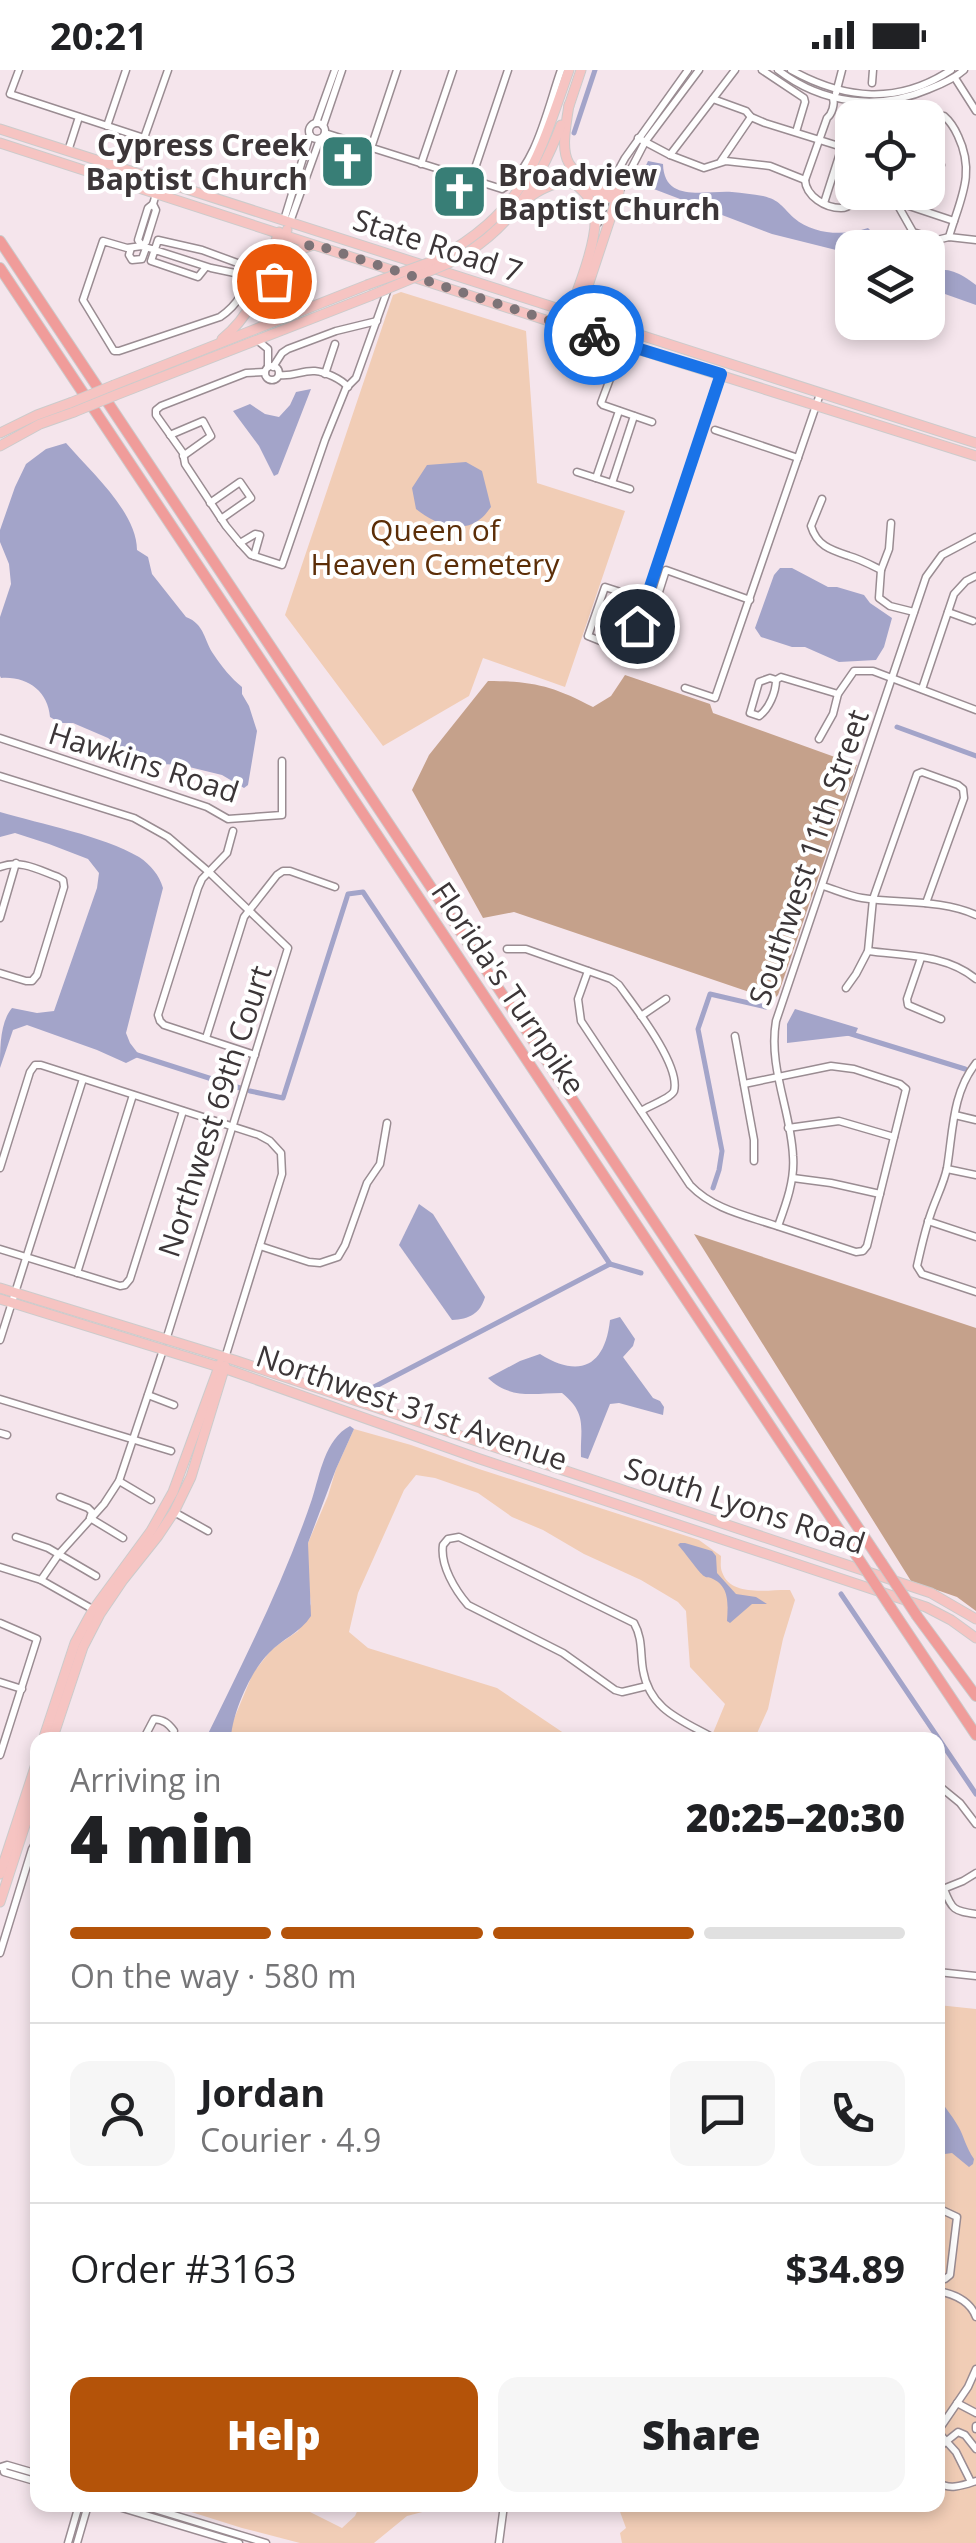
<!DOCTYPE html>
<meta charset="utf-8">
<style>
:root{--surface:#fff;--page:#f6f6f6;--text:#202124;--muted:#757577;--line:#e0e0e0;--accent:#b45309}
body{margin:0;font-family:"Open Sans",sans-serif;background:var(--page);color:var(--text);height:100vh;display:flex;flex-direction:column;font-size:38px;white-space:nowrap}
*{box-sizing:border-box;margin:0}
p{font-size:32px;color:var(--muted)}
.icon{flex:none;width:55px;height:55px;fill:none;stroke:currentColor;stroke-width:2;stroke-linecap:round;stroke-linejoin:round}
.map{position:relative;flex:1;overflow:hidden}
.side{position:absolute;left:30px;top:1662px;width:915px;height:780px;display:flex;flex-direction:column;background:var(--surface);border-radius:20px;box-shadow:0 5px 15px #0003}
.side>*{flex:none}
.fabs{position:absolute;left:835px;top:30px;display:grid;gap:20px}
.fabs a{display:grid;place-items:center;width:110px;height:110px;border-radius:20px;background:var(--surface);box-shadow:0 5px 15px #0003;font-size:50px}
.pin{position:absolute;display:grid;place-items:center;width:85px;height:85px;color:#fff;margin:-42px;border:5px solid #fff;border-radius:50%;box-shadow:0 2px 10px #0007}
.courier{position:absolute;display:grid;place-items:center;width:100px;height:100px;margin:-50px;border:8px solid #1a73e8;border-radius:50%;background:#fff;color:#222;box-shadow:0 2px 12px #0007}
.head em{font-style:normal;font-weight:800}
.head div{display:flex;flex-direction:column-reverse}
.head{display:flex;align-items:center;justify-content:space-between;height:170px;padding:0 40px}
h1{font-size:65px;font-weight:800;line-height:75px}
.bar{display:grid;grid-template-columns:repeat(4,1fr);gap:15px 10px;align-content:center;height:120px;padding:0 40px}
.bar i{height:12px;border-radius:8px;background:var(--line)}
.bar .active{background:var(--accent)}
.bar p{grid-column:span 4}
.line{display:flex;align-items:center;gap:25px;padding:0 40px;border-top:2px solid var(--line)}
.line div{flex:1}
.round{display:grid;place-items:center;flex:none;width:105px;height:105px;border-radius:20px;background:var(--page)}
.button{display:flex;gap:20px;margin-top:auto;padding:20px 40px}
.button a{flex:1;height:115px;border-radius:20px;background:var(--accent);color:#fff;font-size:40px;font-weight:800;line-height:115px;text-align:center}
.button a+a{background:var(--page);color:var(--text)}
.status{display:flex;justify-content:space-between;align-items:center;height:70px;padding:0 50px;background:var(--surface);direction:ltr}
.status svg{height:28px;fill:currentColor}
.map>svg:first-child{display:block}
</style>
<div class="status"><b>20:21</b><svg viewBox="0 0 49 12"><path d="M0 12V9h3v3zM5 12V6h3v6zM10 12V3h3v9zM15 12V0h3v12zM26 1h20v11H26zM47 4h2v5h-2z"/></svg></div>
<div class="map">
<svg width="976" height="2473" viewBox="0 0 976 2473">
<rect width="100%" height="100%" fill="#f5e5ec"/>
<g fill="#f1cdb6">
<path d="M401,222L526,261L537,413L625,441L565,617L483,588L469,626L383,676L285,545L393,225Z"/>
<path d="M354,1359L411,1375L479,1399L699,1470L721,1486C721,1491 720,1497 722,1502C731,1528 769,1519 790,1520L795,1530L783,1569L768,1639L754,1670H724L713,1663L725,1634L690,1597L686,1541L678,1532L641,1510L584,1484L543,1460L512,1447L478,1423L435,1408L416,1405L404,1420L358,1523L349,1562L368,1578L497,1618L574,1670H374L361,1666L310,1670H231V1656L253,1603L272,1579L298,1561L311,1534L308,1509V1473L328,1426L336,1399Z"/>
<path d="M938,1935L976,1939V2473H622L620,2463L626,2458L619,2439L621,2435H938Z"/>
<path d="M169,2435H296L342,2458L355,2446L360,2435H438L430,2440L407,2446L374,2473H300L242,2458Z"/>
</g>
<g fill="#c5a18b">
<path d="M625,605L710,634L713,643L857,695L778,925L773,930L514,842L483,848L412,720L429,685L488,611C533,611 553,616 593,637L611,626Z"/>
<path d="M694,1164L976,1258V1541L957,1527L911,1511Z"/>
</g>
<g fill="#a3a4c9">
<path d="M648,91L663,94C664,134 707,120 732,122C742,123 753,124 763,126C780,130 782,137 794,148C814,165 845,166 868,158L887,177L852,178V187L848,183L772,164L638,113Z"/>
<path d="M928,199C951,199 957,201 976,215V235L928,218Z"/>
<path d="M311,319L278,404L274,406L259,376L233,341L250,334L265,344L279,347L290,335L296,322Z"/>
<path d="M66,373C90,401 137,442 137,480L148,487L152,504L186,547C205,554 204,571 214,585C222,597 231,608 242,617V624L249,636L257,661L248,715L244,718L222,705L181,695L162,694L125,681L108,668L73,653H60L50,647C48,621 27,606 1,608L0,606V547L11,514L9,494L0,472V460L15,417L26,394L46,379Z"/>
<path d="M466,392L482,401L491,437C487,442 484,447 479,450C459,465 432,452 416,439L412,418L427,395Z"/>
<path d="M780,498H792L828,517H837L864,525L870,533L892,548L884,577L876,590L839,592L805,577H792L761,567L755,558L774,505Z"/>
<path d="M0,742C41,754 103,766 139,787C151,795 159,805 163,818L126,963L130,973L140,986L126,993L97,980L27,955L13,960L0,998C0,978 0,952 12,938L37,943L54,941L97,818L99,803L88,789L49,774L15,763L0,767Z"/>
<path d="M795,939L858,958L855,965L787,973V954Z"/>
<path d="M419,1134L433,1144L485,1227C480,1244 469,1249 452,1250L399,1175Z"/>
<path d="M620,1247L635,1269L633,1276L623,1287L653,1328L660,1331L664,1337L663,1345L619,1333L610,1334L588,1389L581,1387C580,1358 588,1344 562,1323C534,1323 511,1330 488,1308L520,1291L540,1284C580,1309 605,1296 610,1250Z"/>
<path d="M350,1356L354,1359L336,1399L308,1473L311,1546C300,1563 282,1569 269,1583C251,1600 231,1646 231,1670H205C243,1592 284,1512 312,1429C320,1404 325,1369 350,1356Z"/>
<path d="M680,1473H685L712,1481L716,1486L717,1503L736,1524L756,1527L767,1534H752L730,1553L727,1551C728,1534 730,1516 711,1508C709,1507 706,1508 704,1506C700,1504 684,1481 678,1475Z"/>
<path d="M938,2025C943,2036 952,2045 958,2056C964,2066 966,2078 974,2089L973,2094L969,2097L952,2083L938,2085Z"/>
</g>
<g fill="none" stroke-linecap="round" stroke-linejoin="round">
<g stroke="#a3a4c9" stroke-width="5">
<path d="M574,63L595,0"/>
<path d="M897,657L976,686"/>
<path d="M848,963L965,999"/>
<path d="M134,984L240,1018"/>
<path d="M250,1021L283,1028L348,824L363,822L610,1194"/>
<path d="M713,1118L719,1100L722,1081L698,959L710,924L766,937"/>
<path d="M366,1324L374,1317L610,1194L641,1203"/>
<path d="M841,1524L976,1724"/>
</g>
<defs>
<g id="minor">
<path d="M19,0L10,24L144,68L168,0"/>
<path d="M762,0L804,28L805,32L796,62"/>
<path d="M778,0C822,34 878,41 929,19C942,14 954,9 964,0"/>
<path d="M791,0C845,30 898,35 951,0"/>
<path d="M955,8L976,41"/>
<path d="M872,13L873,0"/>
<path d="M836,23L842,0"/>
<path d="M713,29L746,41L751,47L765,53L842,77L852,78"/>
<path d="M928,48L944,46C951,52 954,57 958,66C976,104 960,129 949,167"/>
<circle cx="317" cy="61" r="8"/>
<path d="M316,53L335,0"/>
<path d="M107,56L126,0"/>
<path d="M323,56L342,0"/>
<path d="M325,63L502,119C536,99 548,36 561,0"/>
<path d="M638,68L670,85L704,98L726,91L770,96L805,110"/>
<path d="M371,78L397,0"/>
<path d="M68,81L79,47"/>
<path d="M670,85L735,0"/>
<path d="M721,91L751,47"/>
<path d="M421,94L453,0"/>
<path d="M928,98L941,95"/>
<path d="M471,110L508,0"/>
<path d="M805,110C806,126 825,138 841,138C853,138 859,125 871,125C880,125 888,129 896,132L913,162L937,170L949,167L976,170"/>
<path d="M805,110L827,48C832,44 835,34 833,28"/>
<path d="M619,122L645,72L699,0"/>
<path d="M897,132L954,151"/>
<path d="M824,133L842,77"/>
<path d="M284,150L310,65"/>
<path d="M290,152L320,69"/>
<path d="M598,153L613,110L625,88L688,0"/>
<path d="M142,176L138,170L148,138L153,134L156,124"/>
<path d="M142,176L146,172L156,140L153,134"/>
<path d="M131,178L129,185L132,190L142,189L146,178"/>
<path d="M206,197L198,207L151,191L158,170L202,180L251,198C245,220 239,234 220,247L119,281H114L83,230L103,171L127,178L142,176L155,180L211,198L249,206"/>
<path d="M257,270L268,279V297"/>
<path d="M623,274L601,333L603,335L652,352"/>
<circle cx="272" cy="303" r="7"/>
<path d="M273,297L282,283L288,279L336,261L377,251"/>
<path d="M265,302L246,303L161,336L156,340V345L183,383L185,394L226,456L240,473L251,485L282,495L325,370L346,318L356,308L389,216"/>
<path d="M325,304L335,274"/>
<path d="M279,305C293,307 302,300 315,301C326,302 341,309 348,317"/>
<path d="M715,360L798,388"/>
<path d="M170,365L203,351L211,366L183,386"/>
<path d="M577,402L630,419"/>
<path d="M596,408L619,341"/>
<path d="M612,413L634,346"/>
<path d="M822,429L811,456C817,476 831,480 849,486C860,489 871,495 881,500"/>
<path d="M210,433L240,412L251,428L221,449"/>
<path d="M891,453L889,479L881,500L879,528L890,536L914,542"/>
<path d="M240,473L255,464L260,465L254,486"/>
<path d="M645,530L605,517L588,566L628,582L720,306"/>
<path d="M948,542L973,551"/>
<path d="M645,566L666,500L750,530"/>
<path d="M776,610L770,608L759,612L750,643L759,646C769,639 776,622 776,610L781,607L838,624"/>
<path d="M685,618L715,628L820,324"/>
<path d="M922,619L954,524L966,511L976,506"/>
<path d="M0,668L207,737L228,749L282,745V691"/>
<path d="M819,669L833,644L838,624L854,601H873L976,640"/>
<path d="M0,706L134,748L168,767L210,803L288,878L166,1270"/>
<path d="M233,761L227,783L202,809L198,818L158,945L160,951L164,955L255,985"/>
<path d="M0,797C20,789 39,800 58,807L63,810L64,817L37,905L32,911H26L0,903"/>
<path d="M823,816C836,820 849,826 862,828C900,834 941,829 976,845"/>
<path d="M0,848L16,793"/>
<path d="M507,879H526L611,909L619,915C634,936 681,995 674,1021C671,1028 649,1036 641,1041"/>
<path d="M868,881C906,886 946,884 976,909"/>
<path d="M921,888L907,929L908,935L941,949"/>
<path d="M588,901L578,929L581,951L690,1115C713,1139 744,1145 774,1155C801,1164 828,1173 856,1182L863,1181L867,1176L906,1019L900,1014L854,999L831,996L744,1014"/>
<path d="M846,918L856,904L868,881L873,829L917,704L922,702L958,715L963,719L964,728L926,833"/>
<path d="M641,946L666,929"/>
<path d="M735,966L754,1070V1091"/>
<path d="M206,968L244,847L277,805L283,801H290L335,817"/>
<path d="M976,993C952,1023 953,1062 947,1098C944,1113 936,1128 931,1143C925,1160 921,1178 917,1196L922,1204L976,1222"/>
<path d="M955,1045L976,1050"/>
<path d="M788,1058L839,1051L894,1067"/>
<path d="M0,1098L30,1002L35,995H41L259,1065L270,1071L281,1083L282,1104L225,1288"/>
<path d="M947,1099L976,1105"/>
<path d="M793,1108L831,1113L880,1124"/>
<path d="M928,1151L976,1167"/>
<path d="M778,1156C786,1134 795,1110 793,1086C791,1041 768,997 776,951L926,507L942,485L976,467"/>
<path d="M260,1176L309,1192L320,1193L338,1187L345,1175L367,1113L380,1094L387,1053"/>
<path d="M0,1179L120,1216L125,1215L130,1209L183,1041"/>
<path d="M77,1203L133,1025"/>
<path d="M0,1270L83,1009"/>
<path d="M148,1325L174,1335"/>
<path d="M0,1329L171,1381"/>
<path d="M0,1363L7,1365"/>
<path d="M119,1411L151,1430"/>
<path d="M60,1427L88,1438L92,1442L90,1448L123,1468"/>
<path d="M174,1442L208,1461"/>
<path d="M16,1467L48,1478L96,1506"/>
<path d="M0,1497L41,1510L94,1540"/>
<path d="M41,1510L59,1484L104,1434L119,1411L163,1280"/>
<path d="M0,1553L37,1569L0,1685"/>
<path d="M0,1612L22,1619"/>
<path d="M647,1616L622,1622L615,1620L563,1583L468,1535C455,1520 440,1495 443,1475L448,1469L459,1467L634,1553C643,1569 640,1583 643,1600C650,1642 685,1651 717,1670"/>
<path d="M143,1670L154,1649C164,1650 168,1653 174,1661L171,1670"/>
<path d="M938,1715L960,1733L976,1754"/>
<path d="M944,1819C952,1840 954,1841 976,1844"/>
<path d="M938,1821L963,1811L976,1803"/>
<path d="M0,1883L32,1779L38,1769"/>
<path d="M938,1902L976,1906"/>
<path d="M938,2141L942,2140L957,2147L950,2205L945,2209L938,2207"/>
<path d="M938,2221C954,2224 970,2230 976,2247"/>
<path d="M957,2333L976,2343"/>
<path d="M976,2356V2359"/>
<path d="M938,2361L968,2317L976,2299"/>
<path d="M938,2362L956,2382L971,2412"/>
<path d="M938,2378L958,2362L965,2365L976,2379"/>
<path d="M1,2397L7,2395L38,2404"/>
<path d="M3,2397L4,2402L38,2412"/>
<path d="M938,2412C949,2421 964,2415 976,2411"/>
<path d="M112,2435L239,2473"/>
<path d="M141,2435L266,2473"/>
<path d="M68,2473L79,2435"/>
<path d="M77,2473L88,2435"/>
<path d="M499,2473L504,2435"/>
</g>
<g id="major">
<path d="M569,35C559,95 562,101 619,122L576,252"/>
<path d="M569,36L581,0"/>
<path d="M0,59L976,373"/>
<path d="M0,73L564,256L976,386"/>
<path d="M527,129C566,100 577,117 617,130"/>
<path d="M287,160C275,190 259,233 309,234"/>
<path d="M436,190C526,140 537,91 569,0"/>
<path d="M449,193C508,163 538,115 561,55"/>
<path d="M278,196L288,184L313,175"/>
<path d="M567,249C576,224 597,173 595,147C594,132 586,123 575,114"/>
<path d="M222,269C258,240 264,203 279,162"/>
<path d="M114,315L367,215"/>
<path d="M116,325L370,226"/>
<path d="M0,363L37,345L70,333"/>
<path d="M0,376L40,354L74,342"/>
<path d="M0,1218L234,1290L931,1523L976,1549"/>
<path d="M0,1229L232,1301L477,1388L926,1537L951,1550L976,1568"/>
<path d="M43,1670L75,1573L93,1540L151,1461L173,1422L220,1294"/>
<path d="M52,1670L83,1577L100,1544L123,1510L158,1466L174,1442L191,1407L225,1296"/>
<path d="M0,1804L38,1688"/>
<path d="M0,1832L38,1715"/>
</g>
<g id="highway">
<path d="M0,171L881,1492"/>
<path d="M0,198L856,1485"/>
<path d="M891,1538L976,1665"/>
<path d="M917,1546L976,1626"/>
</g>
</defs>
<use href="#minor" stroke="#9a8c92" stroke-width="9"/>
<use href="#major" stroke="#cccbcb" stroke-width="11"/>
<use href="#highway" stroke="#cccbcb" stroke-width="12"/>
<use href="#minor" stroke="#fff" stroke-width="6"/>
<use href="#major" stroke="#f6c4c2" stroke-width="9"/>
<use href="#highway" stroke="#f09c9a" stroke-width="10"/>
<defs>
<g id="major-bridge">
<path d="M367,215L436,190"/>
<path d="M370,226L449,193"/>
<path d="M70,333L114,315"/>
<path d="M74,342L116,325"/>
</g>
<g id="highway-bridge">
<path d="M856,1485L891,1538"/>
<path d="M881,1492L917,1546"/>
</g>
</defs>
<use href="#major-bridge" stroke="#cccbcb" stroke-width="11" stroke-linecap="butt"/>
<use href="#highway-bridge" stroke="#cccbcb" stroke-width="12" stroke-linecap="butt"/>
<use href="#major-bridge" stroke="#f6c4c2" stroke-width="9"/>
<use href="#highway-bridge" stroke="#f09c9a" stroke-width="10"/>
</g>
<g fill="none" stroke-linecap="round" stroke-linejoin="round">
<path stroke="#7d7377" stroke-width="10" stroke-dasharray="0 18" d="M274,211C274,188 294,181 313,174L594,265"/>
<path stroke="#1a73e8" stroke-width="12" d="M594,265L721,304L637,556"/>
</g>
<defs>
<symbol id="church-square" viewBox="-11 -11 22 22"><rect x="-9" y="-9" width="18" height="18" rx="4" fill="#387e76" stroke="#fff"/><path d="M-1.2-6h2.4v3.5h3.3v2.4h-3.3V6h-2.4V-.1h-3.3v-2.4h3.3Z" fill="#fff"/></symbol>
</defs>
<g fill-rule="evenodd">
<use href="#church-square" x="316" y="60" width="63" height="63"/>
<use href="#church-square" x="428" y="90" width="63" height="63"/>
</g>
<g text-anchor="middle" dominant-baseline="central" stroke-width="8" stroke-linejoin="round" paint-order="stroke">
<g font-size="30" font-weight="bold" fill="#3c3638" stroke="#fff" text-anchor="end">
<text x="308" y="74">Cypress Creek<tspan x="308" dy="34">Baptist Church</tspan></text>
<text x="498" y="104" text-anchor="start">Broadview<tspan x="498" dy="34">Baptist Church</tspan></text>
</g>
<g font-size="30" fill="#3c3638" stroke="#fff">
<text transform="translate(438 175) rotate(18)">State Road 7</text>
<text transform="translate(144 692) rotate(18)">Hawkins Road</text>
<text transform="translate(808 787) rotate(-71)">Southwest 11th Street</text>
<text transform="translate(509 918) rotate(56)">Florida's Turnpike</text>
<text transform="translate(214 1041) rotate(-72)">Northwest 69th Court</text>
<text transform="translate(412 1337) rotate(19)">Northwest 31st Avenue</text>
<text transform="translate(745 1435) rotate(18)">South Lyons Road</text>
</g>
<g font-size="30" fill="#5c2e08" stroke="#fff">
<text x="435" y="459">Queen of<tspan x="435" dy="34">Heaven Cemetery</tspan></text>
</g>
</g>
</svg>
<div class="fabs">
<a><svg class="icon" aria-label="locate" viewBox="0 0 24 24"><circle cx="12" cy="12" r="6"/><path d="M12 2v4M12 18v4M2 12h4M18 12h4"/></svg></a>
<a><svg class="icon" aria-label="layers" viewBox="0 0 24 24"><path d="M12 4l9 5-9 5-9-5zM3 14l9 5 9-5"/></svg></a>
</div>
<div class="pin" style="left:274px;top:211px;background:#ea580c"><svg class="icon" aria-label="bag" viewBox="0 0 24 24"><path d="M5 8h14l-1 12H6zM9 8a3 3 0 0 1 6 0"/></svg></div>
<div class="pin" style="left:637px;top:556px;background:#1f2937"><svg class="icon" aria-label="home" viewBox="0 0 24 24"><path d="M3 11l9-7 9 7M6 9v11h12V9"/></svg></div>
<div class="courier" style="left:594px;top:265px"><svg class="icon" aria-label="bike" viewBox="0 0 24 24"><circle cx="6" cy="16" r="4"/><circle cx="18" cy="16" r="4"/><path d="M6 16l4-8h5l3 8M10 8l3 8H6M13 5h3"/></svg></div>
<section class="side">
<div class="head"><div><h1>4 min</h1><p>Arriving in</p></div><em>20:25–20:30</em></div>
<div class="bar"><i class="active"></i><i class="active"></i><i class="active"></i><i></i><p>On the way · 580 m</p></div>
<div class="line" style="height:180px"><a class="round"><svg class="icon" aria-label="person" viewBox="0 0 24 24"><circle cx="12" cy="8" r="4"/><path d="M4 21q1-7 8-7t8 7"/></svg></a><div><b>Jordan</b><p>Courier · 4.9</p></div><a class="round"><svg class="icon" aria-label="chat" viewBox="0 0 24 24"><path d="M4 5h16v11H9l-5 4z"/></svg></a><a class="round"><svg class="icon" aria-label="phone" viewBox="0 0 24 24"><path d="M5 4h4l2 5-3 2q2 4 5 5l2-3 5 2v4C11 20 4 13 5 4z"/></svg></a></div>
<div class="line" style="height:130px"><div>Order #3163</div><b>$34.89</b></div>
<div class="button"><a>Help</a><a>Share</a></div>
</section>
</div>
